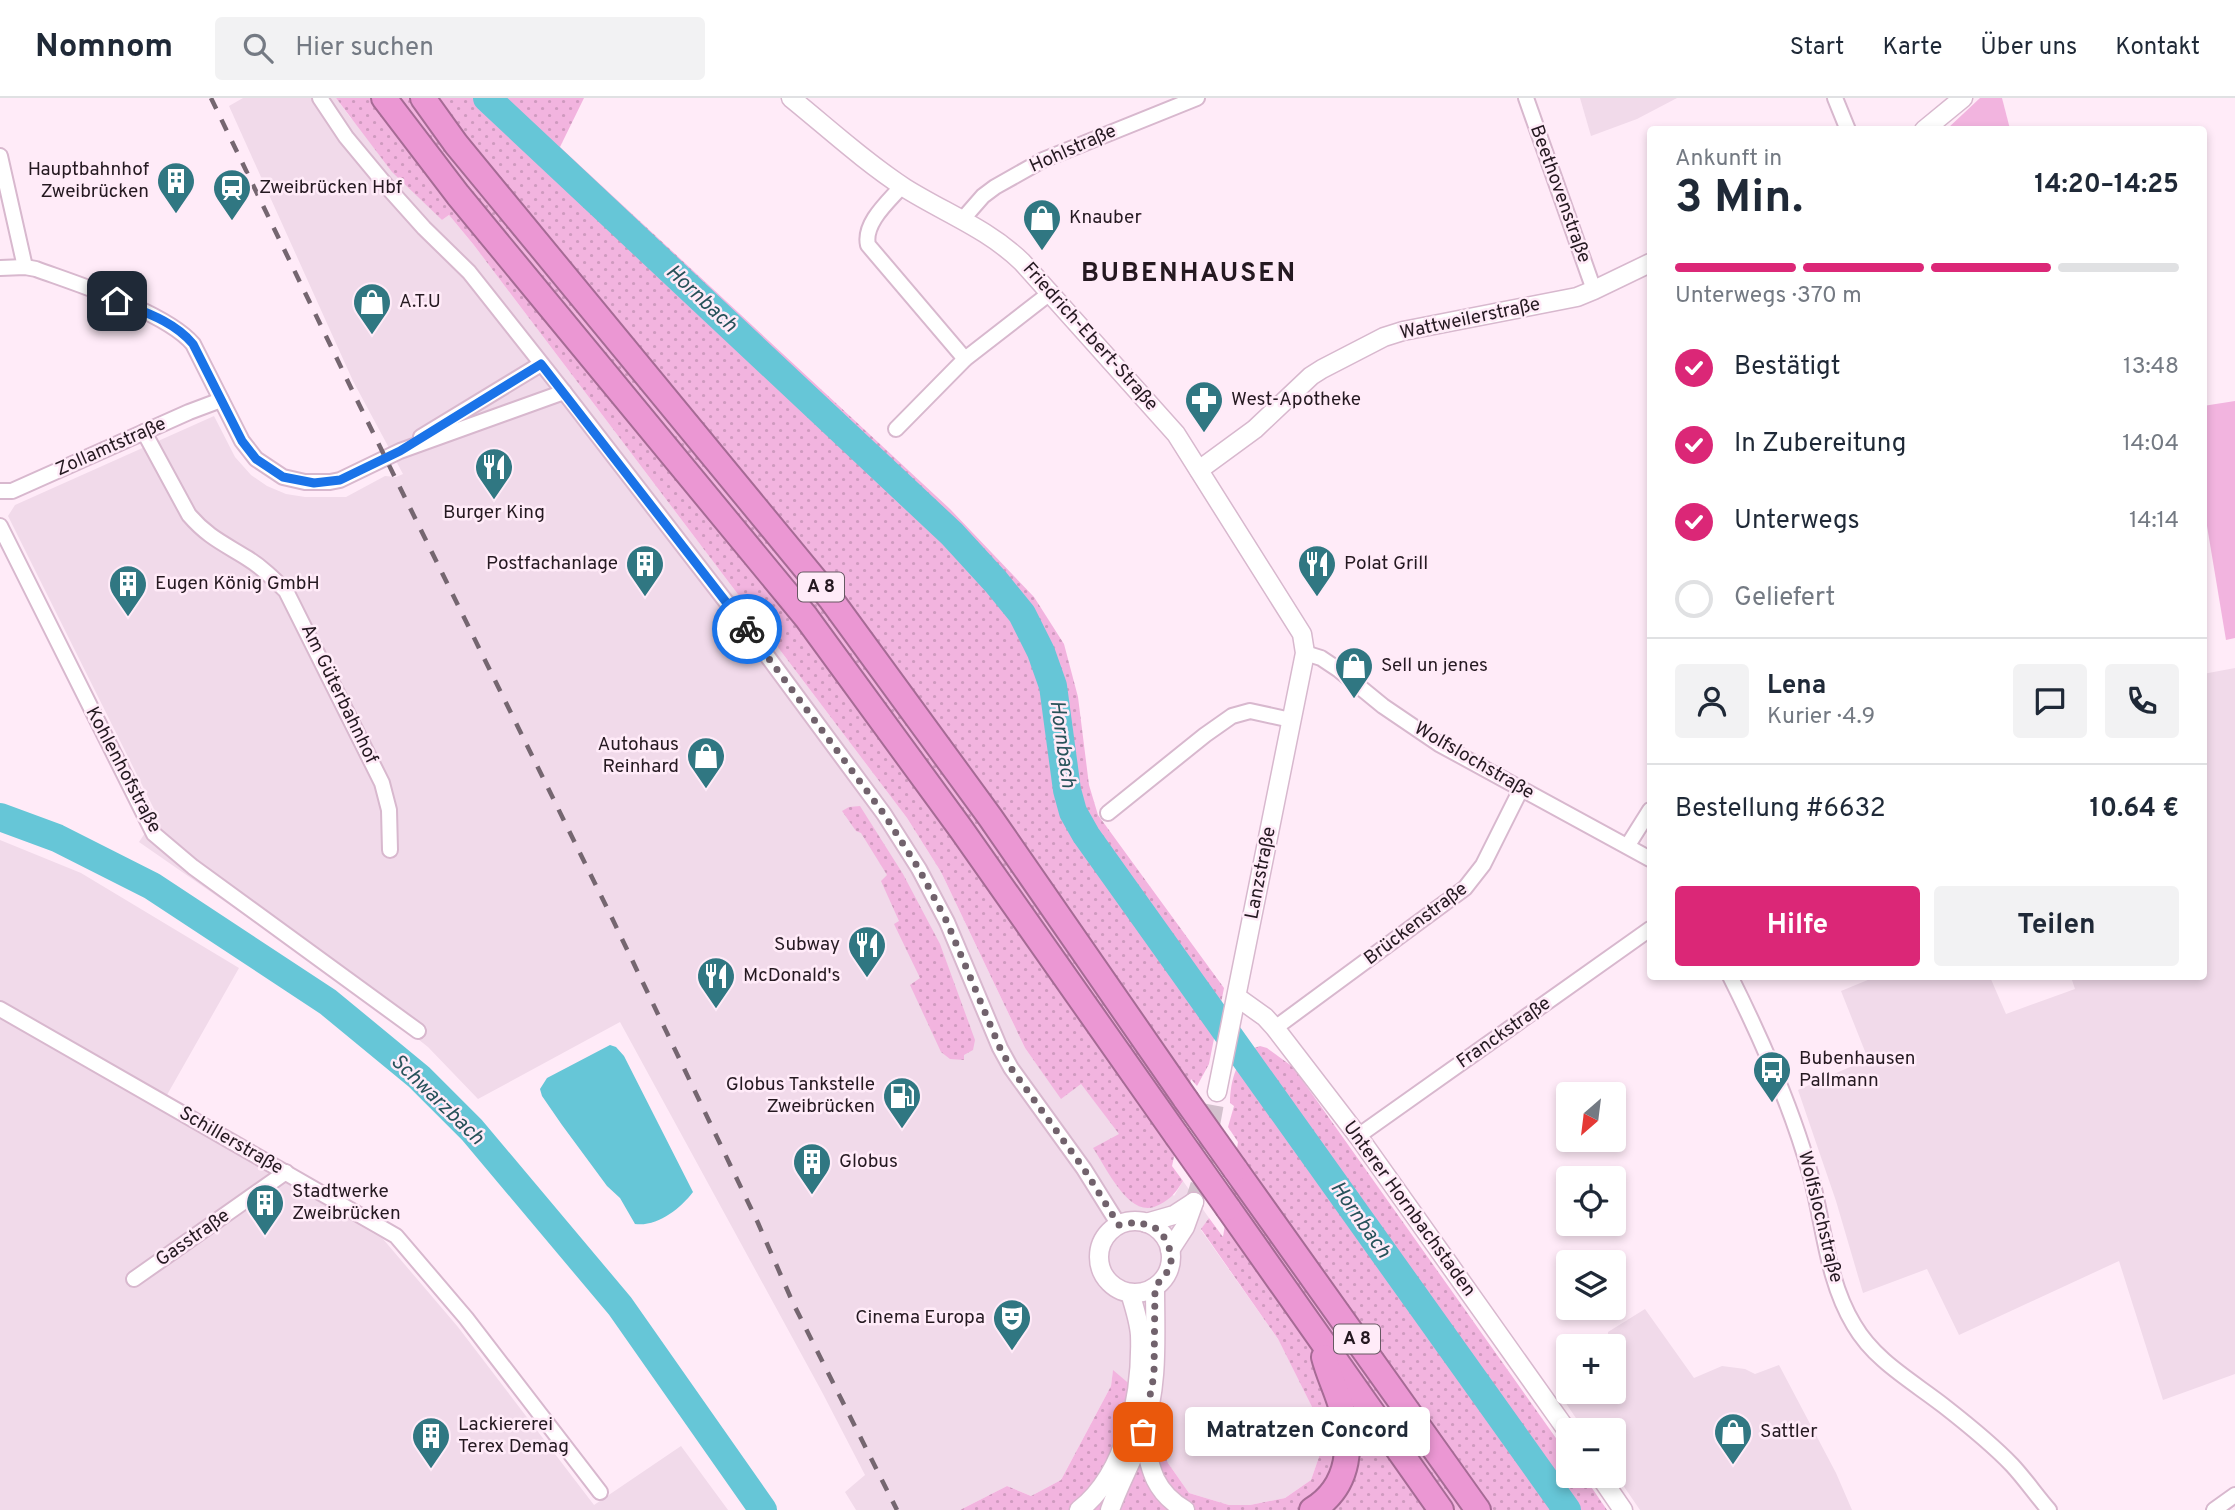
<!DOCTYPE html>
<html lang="de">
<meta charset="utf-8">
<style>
:root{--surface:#fff;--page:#f2f2f3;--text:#1f2937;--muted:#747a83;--line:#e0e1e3;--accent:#db2777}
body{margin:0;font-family:Overpass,sans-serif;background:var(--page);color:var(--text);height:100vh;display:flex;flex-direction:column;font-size:26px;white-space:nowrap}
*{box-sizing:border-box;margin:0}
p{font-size:23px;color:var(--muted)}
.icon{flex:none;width:38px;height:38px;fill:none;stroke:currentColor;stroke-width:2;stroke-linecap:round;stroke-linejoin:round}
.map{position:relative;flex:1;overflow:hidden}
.details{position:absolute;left:1647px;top:28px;width:560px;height:854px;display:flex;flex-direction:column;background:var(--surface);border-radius:7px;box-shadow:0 4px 10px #0003}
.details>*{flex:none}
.needle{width:46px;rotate:208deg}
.tools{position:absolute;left:1556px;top:984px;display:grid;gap:14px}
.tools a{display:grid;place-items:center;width:70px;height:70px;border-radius:7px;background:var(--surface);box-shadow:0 4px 10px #0003;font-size:35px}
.pin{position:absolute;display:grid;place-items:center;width:60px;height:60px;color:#fff;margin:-30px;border-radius:14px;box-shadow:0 4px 10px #0006}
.courier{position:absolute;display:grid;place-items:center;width:70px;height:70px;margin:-35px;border:5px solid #1a73e8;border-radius:50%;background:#fff;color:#222;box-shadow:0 2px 9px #0007}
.bubble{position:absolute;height:49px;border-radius:7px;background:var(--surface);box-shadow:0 4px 10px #0003;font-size:23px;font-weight:700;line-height:49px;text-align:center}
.head em{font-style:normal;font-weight:700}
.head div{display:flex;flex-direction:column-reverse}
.head{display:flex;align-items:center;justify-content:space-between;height:119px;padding:0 28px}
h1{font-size:46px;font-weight:700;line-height:52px}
.bar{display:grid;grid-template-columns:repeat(4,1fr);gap:10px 7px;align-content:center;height:84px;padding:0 28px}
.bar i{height:9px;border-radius:5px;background:var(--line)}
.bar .active{background:var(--accent)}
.bar p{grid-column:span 4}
.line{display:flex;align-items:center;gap:18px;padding:0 28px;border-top:2px solid var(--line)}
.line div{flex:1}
.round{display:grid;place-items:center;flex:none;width:74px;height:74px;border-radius:7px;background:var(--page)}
ol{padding:0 28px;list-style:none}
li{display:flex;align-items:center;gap:21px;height:77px}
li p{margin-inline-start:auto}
li .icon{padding:7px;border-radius:50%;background:var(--accent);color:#fff;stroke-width:4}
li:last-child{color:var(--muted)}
li i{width:38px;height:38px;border:4px solid var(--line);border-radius:50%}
.action{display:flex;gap:14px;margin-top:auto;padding:14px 28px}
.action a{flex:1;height:80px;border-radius:7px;background:var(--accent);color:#fff;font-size:28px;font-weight:700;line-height:80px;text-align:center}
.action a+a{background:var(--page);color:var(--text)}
header{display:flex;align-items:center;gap:42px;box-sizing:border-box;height:98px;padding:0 35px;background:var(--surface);border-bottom:2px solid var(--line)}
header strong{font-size:33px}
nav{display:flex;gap:38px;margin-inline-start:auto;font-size:24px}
.search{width:490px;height:63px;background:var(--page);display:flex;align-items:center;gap:18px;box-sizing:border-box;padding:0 24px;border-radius:7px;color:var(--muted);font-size:26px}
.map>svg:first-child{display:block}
</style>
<header>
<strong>Nomnom</strong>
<div class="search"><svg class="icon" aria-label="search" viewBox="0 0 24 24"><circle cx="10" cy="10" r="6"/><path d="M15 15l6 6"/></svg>Hier suchen</div>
<nav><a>Start</a><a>Karte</a><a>Über uns</a><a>Kontakt</a></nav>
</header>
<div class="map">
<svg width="2235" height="1412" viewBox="0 0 2235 1412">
<defs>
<pattern id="grass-dots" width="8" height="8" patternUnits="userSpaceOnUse" patternTransform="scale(1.75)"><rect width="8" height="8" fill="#f2b4df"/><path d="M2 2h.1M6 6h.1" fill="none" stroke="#cf9abf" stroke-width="1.8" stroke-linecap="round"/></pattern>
</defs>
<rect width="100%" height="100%" fill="#ffebf8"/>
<g fill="#f1daea">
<path d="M243,0H336L350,19L442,122L449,117L473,146L907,720L941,774L1025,950L1061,1000L1081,986L1120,1036L1174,1098L1183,1083L1209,1120L1201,1132L1278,1241L1314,1313L1321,1353L1311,1382L1285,1400L1250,1407H1229L1189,1395L1168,1365L1160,1344L1158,1320L1113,1273L1111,1288L1061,1382L1031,1398L1007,1388L960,1412H856L845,1394L865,1377L822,1294L620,924L478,1001L428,949L385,915L139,744L157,717L8,418L15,407L214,318L235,359L251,377L267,388L286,396L305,399H346L385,378L396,379L403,376L353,283L229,8Z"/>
<path d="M1580,0H1677L1637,21L1591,38Z"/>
<path d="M2235,570V1276L2163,1302L2119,1163L1959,1237L1927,1171L1863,1195L1836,1103L1798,992L1868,961L1841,893L1875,879H1990L2006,916L2075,891L2071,879L2203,878V576Z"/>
<path d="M0,742L81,775L239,870L159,1011L383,1141L458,1229L594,1407L681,1348L728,1412H0Z"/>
<path d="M1645,1211L1694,1280L1722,1268L1745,1271L1755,1276L1779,1267L1836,1375L1852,1412H1640L1614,1374V1332H1584L1559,1295L1568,1287V1293H1614V1248H1608V1234Z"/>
</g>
<g fill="url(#grass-dots)">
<path d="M336,0H584L560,49L950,411L1034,499L1064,546L1078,599L1089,687L1098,717L1224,890L1209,966L1197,988L1191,981L1172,1068L1183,1083C1175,1096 1169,1103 1154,1109C1128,1118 1106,1069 1093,1050L1119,1036L1081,986L1061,1001L1025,950L941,774L907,720L473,146L449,117L442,122L392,74Z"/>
<path d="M860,708L903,776L940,846L975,942L973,952L964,957V962L950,961L941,954L910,887L920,880L894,826L899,823L881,783L887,777L861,735L856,733L842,713L849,709Z"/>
<path d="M1260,948L1267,950L1293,969L1568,1357V1377H1583L1607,1412H960L1007,1388L1031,1398L1061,1382L1111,1288L1113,1272L1133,1289L1158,1320L1160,1344L1168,1365L1189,1395L1229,1407H1250L1285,1400L1311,1382L1321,1353L1314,1313L1278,1241L1201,1131L1209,1120L1223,1139L1238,1044L1228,1029L1234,1008L1230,1005C1230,984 1237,954 1260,948Z"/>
</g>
<g fill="#f2b4df">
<path d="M1980,0H2002L2010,31H1947Z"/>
<path d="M2235,303V540L2226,542L2203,404V308Z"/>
</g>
<path fill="#66c6d7" d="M610,947L616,949L624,958L693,1094C680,1111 657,1129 635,1126L620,1100L607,1088L562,1027L542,998L540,991L547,980Z"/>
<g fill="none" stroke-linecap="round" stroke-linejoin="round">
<g stroke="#66c6d7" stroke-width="28">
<path d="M487,0L952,436L996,484L1022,516L1041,554L1053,588L1067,692L1073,714L1086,737L1567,1412"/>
<path d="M0,719L57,740L152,788L328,904L419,979L472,1032L620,1208L763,1412"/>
</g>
<path stroke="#d3c1cd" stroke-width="18" stroke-dasharray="18 9" stroke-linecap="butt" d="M1194,1104L1201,1082L1217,994"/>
<defs>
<g id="minor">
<path d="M320,0L346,39L390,92L424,130L469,174L564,294L748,532L884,716L919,771L947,824L1000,950L1011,970L1084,1071L1119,1127"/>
<path d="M1526,0L1594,192"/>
<path d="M1835,0L1848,32"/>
<path d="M0,58L25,169"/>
<path d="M902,88C889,103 863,125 868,147L965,261"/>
<path d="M962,122L983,98L995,89L1043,62L1197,0"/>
<path d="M0,170L25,169L36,171C77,186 166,214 193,246L242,343L256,361L283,379L305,384H330L340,382L400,353L564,294"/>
<path d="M896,331L965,261L1050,195"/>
<path d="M144,334L189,417C208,439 223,445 247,460C262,469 274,481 286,493L382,685L389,712L390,752"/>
<path d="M421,339L541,266"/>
<path d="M0,393H12L189,314L221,302"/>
<path d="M0,428L154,736L193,769L418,933"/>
<path d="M1305,555L1321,560L1339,572L1383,608L1439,646L1650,761"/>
<path d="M1108,715L1205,637L1232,618L1250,613L1291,622"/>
<path d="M1628,747L1650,712"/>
<path d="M1730,878C1762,942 1791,1007 1810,1075C1824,1125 1826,1181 1854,1227C1875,1263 1912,1283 1944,1308C1967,1326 1991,1345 2012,1367C2025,1381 2036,1397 2049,1412"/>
<path d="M0,911L396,1138L466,1220L600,1394"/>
<path d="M1275,930L1465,790L1483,767L1521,691"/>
<path d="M1358,1038L1650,831"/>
<path d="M134,1181L286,1074"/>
<path d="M2214,1412L2235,1397"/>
</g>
<g id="tertiary">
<path d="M791,0C828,30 865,64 905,90C945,115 988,131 1022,164L1176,336L1302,536L1305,555L1217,994"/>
<path d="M1924,32L1963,0"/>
<path d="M1199,372L1255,331L1311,278L1322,271L1384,239L1403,233L1577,199L1594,192L1650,165"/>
<path d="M1237,899L1265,919L1275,930L1358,1038L1568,1334"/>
<circle cx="1135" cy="1159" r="36"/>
<path d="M1146,1125L1174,1117L1194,1104"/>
<path d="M1170,1152L1185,1129L1194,1104"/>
<path d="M1143,1336C1150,1370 1153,1393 1185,1412"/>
<path d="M1599,1377L1623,1412"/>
<path d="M1079,1412C1127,1375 1142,1295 1140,1237C1139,1223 1134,1208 1130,1195"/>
<path d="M1110,1412C1119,1386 1133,1362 1142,1336C1159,1289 1155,1238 1155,1189"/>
</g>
<g id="motorway">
<path d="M384,0L458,97L806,519L961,731L1177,1038"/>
<path d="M423,0L456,46L830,500L990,719L1186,1002"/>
<path d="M1235,1071L1478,1412"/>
<path d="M1228,1110L1441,1412"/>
<path d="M1312,1412C1351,1388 1353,1345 1340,1305C1335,1289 1328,1275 1324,1259"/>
</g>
</defs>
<use href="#minor" stroke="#d8b8ce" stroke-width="18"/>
<use href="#tertiary" stroke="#d8b8ce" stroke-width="21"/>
<use href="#motorway" stroke="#a66b95" stroke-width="28"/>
<use href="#minor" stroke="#fff" stroke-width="14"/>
<use href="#tertiary" stroke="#fff" stroke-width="18"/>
<use href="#motorway" stroke="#eb97d3" stroke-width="24"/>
<path stroke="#756670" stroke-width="4.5" stroke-dasharray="12 12" stroke-linecap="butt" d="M211,0L353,294L611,818L758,1125L793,1205L897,1412"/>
<defs>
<g id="motorway-bridge">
<path d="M1186,1002L1235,1071"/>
<path d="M1177,1038L1228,1110"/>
</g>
</defs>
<use href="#motorway-bridge" stroke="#a66b95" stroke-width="28" stroke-linecap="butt"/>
<use href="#motorway-bridge" stroke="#eb97d3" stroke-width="24"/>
</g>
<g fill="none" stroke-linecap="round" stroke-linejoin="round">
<path stroke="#71626c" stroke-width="7" stroke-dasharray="0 12.6" d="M747,531L884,716L919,771L947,824L1000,950L1011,970L1084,1071L1119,1127L1137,1124L1154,1129L1162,1135L1170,1152L1171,1163L1168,1173L1155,1189L1154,1277L1143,1334"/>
<path stroke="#1a73e8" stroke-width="9" d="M117,203C144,214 174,223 193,246L242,343L256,361L283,379L314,385L340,382L400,353L541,266L747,531"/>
</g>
<defs>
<symbol id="building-pin" viewBox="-11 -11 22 30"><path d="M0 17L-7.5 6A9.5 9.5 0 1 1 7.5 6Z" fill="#307782" stroke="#ffebf8"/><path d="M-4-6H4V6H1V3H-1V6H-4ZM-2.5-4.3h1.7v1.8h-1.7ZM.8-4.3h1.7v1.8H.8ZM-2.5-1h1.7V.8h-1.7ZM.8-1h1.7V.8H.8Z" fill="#fff"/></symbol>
<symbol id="station-pin" viewBox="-11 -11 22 30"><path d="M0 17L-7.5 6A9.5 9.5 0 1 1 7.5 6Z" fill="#307782" stroke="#ffebf8"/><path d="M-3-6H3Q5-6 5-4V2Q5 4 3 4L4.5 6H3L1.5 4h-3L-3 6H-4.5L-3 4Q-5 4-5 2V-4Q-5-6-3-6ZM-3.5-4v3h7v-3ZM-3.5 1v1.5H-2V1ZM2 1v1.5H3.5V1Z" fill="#fff"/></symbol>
<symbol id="shop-pin" viewBox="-11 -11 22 30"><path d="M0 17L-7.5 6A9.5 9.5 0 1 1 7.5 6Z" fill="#307782" stroke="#ffebf8"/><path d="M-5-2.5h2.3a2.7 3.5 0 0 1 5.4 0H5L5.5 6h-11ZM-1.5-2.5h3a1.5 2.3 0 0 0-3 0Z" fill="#fff"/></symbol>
<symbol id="pharmacy-pin" viewBox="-11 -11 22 30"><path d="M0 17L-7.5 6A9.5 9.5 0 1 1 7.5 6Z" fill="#307782" stroke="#ffebf8"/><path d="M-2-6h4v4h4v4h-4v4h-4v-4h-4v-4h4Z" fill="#fff"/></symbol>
<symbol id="restaurant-pin" viewBox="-11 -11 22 30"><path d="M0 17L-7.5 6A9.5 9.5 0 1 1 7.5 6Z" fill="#307782" stroke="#ffebf8"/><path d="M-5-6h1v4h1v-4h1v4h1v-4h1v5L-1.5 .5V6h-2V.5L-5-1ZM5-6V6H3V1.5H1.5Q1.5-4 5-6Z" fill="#fff"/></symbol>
<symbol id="bus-pin" viewBox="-11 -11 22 30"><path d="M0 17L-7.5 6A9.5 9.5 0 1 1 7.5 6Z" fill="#307782" stroke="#ffebf8"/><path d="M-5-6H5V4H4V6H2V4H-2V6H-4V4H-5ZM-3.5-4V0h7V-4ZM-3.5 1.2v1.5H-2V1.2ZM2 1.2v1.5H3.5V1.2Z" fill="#fff"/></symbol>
<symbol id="fuel-pin" viewBox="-11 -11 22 30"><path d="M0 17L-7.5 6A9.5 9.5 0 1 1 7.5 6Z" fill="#307782" stroke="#ffebf8"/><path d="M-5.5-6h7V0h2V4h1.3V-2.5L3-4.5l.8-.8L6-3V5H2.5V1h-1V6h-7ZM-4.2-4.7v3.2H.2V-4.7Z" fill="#fff"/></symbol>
<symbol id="theatre-pin" viewBox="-11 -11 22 30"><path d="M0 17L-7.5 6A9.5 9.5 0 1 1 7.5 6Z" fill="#307782" stroke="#ffebf8"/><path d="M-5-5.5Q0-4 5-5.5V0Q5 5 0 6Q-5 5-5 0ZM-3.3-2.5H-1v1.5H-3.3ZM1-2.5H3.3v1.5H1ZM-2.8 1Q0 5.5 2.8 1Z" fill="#fff"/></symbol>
</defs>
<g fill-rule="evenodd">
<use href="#building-pin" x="154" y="61" width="44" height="60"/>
<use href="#station-pin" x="210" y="68" width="44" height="60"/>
<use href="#shop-pin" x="1020" y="98" width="44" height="60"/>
<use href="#shop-pin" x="350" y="182" width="44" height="60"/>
<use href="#pharmacy-pin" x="1182" y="280" width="44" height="60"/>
<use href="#restaurant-pin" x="472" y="347" width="44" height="60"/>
<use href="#building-pin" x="623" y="444" width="44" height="60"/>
<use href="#restaurant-pin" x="1295" y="444" width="44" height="60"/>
<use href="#building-pin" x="106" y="464" width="44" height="60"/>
<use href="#shop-pin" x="1332" y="546" width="44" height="60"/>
<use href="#shop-pin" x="684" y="636" width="44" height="60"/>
<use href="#restaurant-pin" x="845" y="825" width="44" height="60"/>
<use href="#restaurant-pin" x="694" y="856" width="44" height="60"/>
<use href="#bus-pin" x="1750" y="950" width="44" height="60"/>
<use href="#fuel-pin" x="880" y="976" width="44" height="60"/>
<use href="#building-pin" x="790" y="1042" width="44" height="60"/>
<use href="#building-pin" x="243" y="1083" width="44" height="60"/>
<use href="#theatre-pin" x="990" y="1198" width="44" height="60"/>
<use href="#shop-pin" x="1711" y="1312" width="44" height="60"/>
<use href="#building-pin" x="409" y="1316" width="44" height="60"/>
</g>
<g text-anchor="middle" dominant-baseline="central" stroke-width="5" stroke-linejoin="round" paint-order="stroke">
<g fill="#ffebf8" stroke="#665862" stroke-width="2">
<rect x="798" y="474.5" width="46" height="29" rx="5"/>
<rect x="1334" y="1226.5" width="46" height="29" rx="5"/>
</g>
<g font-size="18" font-weight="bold" fill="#251921">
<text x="821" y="489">A 8</text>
<text x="1357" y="1241">A 8</text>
</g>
<g font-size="19" fill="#251921" stroke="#ffebf8">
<text transform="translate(1073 51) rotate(-24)">Hohlstraße</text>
<text transform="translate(1560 96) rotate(70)">Beethovenstraße</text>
<text transform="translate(1470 221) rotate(-12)">Wattweilerstraße</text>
<text transform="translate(1090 239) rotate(48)">Friedrich-Ebert-Straße</text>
<text transform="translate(111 349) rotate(-24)">Zollamtstraße</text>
<text transform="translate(339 596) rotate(64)">Am Güterbahnhof</text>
<text transform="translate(1474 663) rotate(30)">Wolfslochstraße</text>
<text transform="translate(123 672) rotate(62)">Kohlenhofstraße</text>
<text transform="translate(1261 775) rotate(-79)">Lanzstraße</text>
<text transform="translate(1416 826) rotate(-37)">Brückenstraße</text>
<text transform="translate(1504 935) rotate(-35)">Franckstraße</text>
<text transform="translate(231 1043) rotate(30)">Schillerstraße</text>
<text transform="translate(1409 1111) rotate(54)">Unterer Hornbachstaden</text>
<text transform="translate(1820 1119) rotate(76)">Wolfslochstraße</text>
<text transform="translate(193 1140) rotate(-35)">Gasstraße</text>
</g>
<g font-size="19" fill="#251921" stroke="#ffebf8" text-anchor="start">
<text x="149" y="72" text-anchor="end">Hauptbahnhof<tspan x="149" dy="22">Zweibrücken</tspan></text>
<text x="259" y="90">Zweibrücken Hbf</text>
<text x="1069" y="120">Knauber</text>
<text x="399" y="204">A.T.U</text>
<text x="1231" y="302">West-Apotheke</text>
<text x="494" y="415" text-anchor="middle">Burger King</text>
<text x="618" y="466" text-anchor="end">Postfachanlage</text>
<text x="1344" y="466">Polat Grill</text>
<text x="155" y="486">Eugen König GmbH</text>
<text x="1381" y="568">Sell un jenes</text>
<text x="679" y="647" text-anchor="end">Autohaus<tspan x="679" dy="22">Reinhard</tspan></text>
<text x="840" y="847" text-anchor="end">Subway</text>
<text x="743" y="878">McDonald's</text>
<text x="1799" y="961">Bubenhausen<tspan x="1799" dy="22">Pallmann</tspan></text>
<text x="875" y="987" text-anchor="end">Globus Tankstelle<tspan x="875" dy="22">Zweibrücken</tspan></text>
<text x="839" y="1064">Globus</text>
<text x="292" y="1094">Stadtwerke<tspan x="292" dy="22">Zweibrücken</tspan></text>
<text x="985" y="1220" text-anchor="end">Cinema Europa</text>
<text x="458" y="1327">Lackiererei<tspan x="458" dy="22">Terex Demag</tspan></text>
<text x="1760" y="1334">Sattler</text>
</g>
<g font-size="21" font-style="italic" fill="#27525a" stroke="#ffebf8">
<text transform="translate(701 201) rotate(43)">Hornbach</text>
<text transform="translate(1062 646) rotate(82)">Hornbach</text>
<text transform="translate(437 1002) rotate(44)">Schwarzbach</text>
<text transform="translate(1360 1122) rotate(55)">Hornbach</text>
</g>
<g font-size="26" font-weight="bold" letter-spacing="2" fill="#251921" stroke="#ffebf8">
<text x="1189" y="176">BUBENHAUSEN</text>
</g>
</g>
</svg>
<div class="tools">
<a><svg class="needle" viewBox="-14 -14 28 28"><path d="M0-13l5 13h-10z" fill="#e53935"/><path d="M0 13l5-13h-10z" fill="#747a83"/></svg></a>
<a><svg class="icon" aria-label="locate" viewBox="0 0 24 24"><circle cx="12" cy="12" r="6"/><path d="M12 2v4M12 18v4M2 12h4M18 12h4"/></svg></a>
<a><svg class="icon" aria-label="layers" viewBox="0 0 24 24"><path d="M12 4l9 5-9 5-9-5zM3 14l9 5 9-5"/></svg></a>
<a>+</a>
<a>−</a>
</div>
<div class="pin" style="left:1143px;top:1334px;background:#ea580c"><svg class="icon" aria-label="bag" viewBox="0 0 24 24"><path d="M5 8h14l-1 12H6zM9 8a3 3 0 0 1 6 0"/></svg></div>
<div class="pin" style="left:117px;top:203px;background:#1f2937"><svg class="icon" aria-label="home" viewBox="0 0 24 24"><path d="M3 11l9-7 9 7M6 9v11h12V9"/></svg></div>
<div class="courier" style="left:747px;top:531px"><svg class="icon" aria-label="bike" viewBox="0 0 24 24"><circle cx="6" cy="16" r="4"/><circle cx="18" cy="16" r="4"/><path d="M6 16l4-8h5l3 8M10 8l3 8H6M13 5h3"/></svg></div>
<div class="bubble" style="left:1185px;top:1309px;width:245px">Matratzen Concord</div>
<section class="details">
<div class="head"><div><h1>3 Min.</h1><p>Ankunft in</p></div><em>14:20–14:25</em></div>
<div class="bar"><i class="active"></i><i class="active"></i><i class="active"></i><i></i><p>Unterwegs · 370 m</p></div>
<ol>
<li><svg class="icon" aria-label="check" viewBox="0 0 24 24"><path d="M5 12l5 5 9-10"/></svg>Bestätigt<p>13:48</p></li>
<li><svg class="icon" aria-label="check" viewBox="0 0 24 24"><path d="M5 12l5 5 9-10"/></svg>In Zubereitung<p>14:04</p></li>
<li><svg class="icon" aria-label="check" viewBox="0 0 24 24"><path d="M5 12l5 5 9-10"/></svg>Unterwegs<p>14:14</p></li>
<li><i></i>Geliefert</li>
</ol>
<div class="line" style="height:126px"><a class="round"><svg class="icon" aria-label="person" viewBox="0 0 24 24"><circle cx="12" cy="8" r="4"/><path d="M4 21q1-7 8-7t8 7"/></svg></a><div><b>Lena</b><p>Kurier · 4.9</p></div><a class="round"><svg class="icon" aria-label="chat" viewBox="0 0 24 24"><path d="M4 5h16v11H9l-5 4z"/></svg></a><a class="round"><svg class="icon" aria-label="phone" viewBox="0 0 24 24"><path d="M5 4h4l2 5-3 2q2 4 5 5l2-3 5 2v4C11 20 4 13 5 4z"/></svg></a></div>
<div class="line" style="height:91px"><div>Bestellung #6632</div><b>10.64 €</b></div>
<div class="action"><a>Hilfe</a><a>Teilen</a></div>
</section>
</div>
